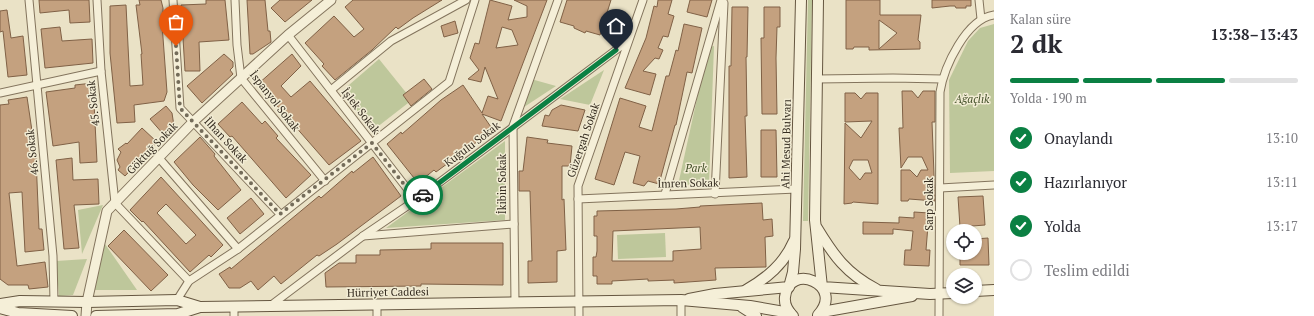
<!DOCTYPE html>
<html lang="tr">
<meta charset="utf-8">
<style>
:root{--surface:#fff;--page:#f2f2f3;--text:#2b2b33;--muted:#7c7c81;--line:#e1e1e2;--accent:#0b8043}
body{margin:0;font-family:"PT Serif",serif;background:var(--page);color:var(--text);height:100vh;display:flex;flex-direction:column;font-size:15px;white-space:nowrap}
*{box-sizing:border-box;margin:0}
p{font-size:13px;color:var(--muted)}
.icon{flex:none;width:22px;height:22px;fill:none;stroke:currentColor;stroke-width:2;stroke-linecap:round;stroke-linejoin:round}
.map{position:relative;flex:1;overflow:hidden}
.panel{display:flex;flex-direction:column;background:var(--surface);width:320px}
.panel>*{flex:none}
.tools{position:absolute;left:946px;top:224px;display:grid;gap:8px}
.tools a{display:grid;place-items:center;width:36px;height:36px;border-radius:50%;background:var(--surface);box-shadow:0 1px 3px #0004;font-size:20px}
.pin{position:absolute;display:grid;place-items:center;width:34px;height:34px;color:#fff;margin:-41px -17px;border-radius:50% 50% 50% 0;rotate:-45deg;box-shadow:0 0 4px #0007}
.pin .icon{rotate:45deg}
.courier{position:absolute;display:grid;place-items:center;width:40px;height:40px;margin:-20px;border:3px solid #0b8043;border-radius:50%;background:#fff;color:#222;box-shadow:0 1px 5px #0007}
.headline em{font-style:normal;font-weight:700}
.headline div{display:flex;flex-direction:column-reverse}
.headline{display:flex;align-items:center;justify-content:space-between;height:68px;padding:0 16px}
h1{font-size:26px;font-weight:700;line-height:30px}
.bar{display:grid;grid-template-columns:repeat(4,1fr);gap:6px 4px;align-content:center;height:48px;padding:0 16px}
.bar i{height:5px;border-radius:3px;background:var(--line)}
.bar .active{background:var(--accent)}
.bar p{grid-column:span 4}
ol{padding:0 16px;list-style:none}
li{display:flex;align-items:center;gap:12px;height:44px}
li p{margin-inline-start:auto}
li .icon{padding:4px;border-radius:50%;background:var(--accent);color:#fff;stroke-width:4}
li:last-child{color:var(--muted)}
li i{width:22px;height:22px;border:2px solid var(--line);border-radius:50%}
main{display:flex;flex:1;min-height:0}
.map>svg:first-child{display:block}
</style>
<main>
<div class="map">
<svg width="994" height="316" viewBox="0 0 994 316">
<rect width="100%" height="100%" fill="#eae2c6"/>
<g fill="#bec79b">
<path d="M808,0H812L808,221H803Z"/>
<path d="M994,24V171L950,173L949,80L968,41L980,28Z"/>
<path d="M714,46L709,184L678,185L700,85L710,47Z"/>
<path d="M379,59L412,100L372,131L342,91Z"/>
<path d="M604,70L590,105L560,99Z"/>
<path d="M531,79L556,86L521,109Z"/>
<path d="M505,141V220L386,228Z"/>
<path d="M103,205L82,254L78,210Z"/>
<path d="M665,233L666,257L618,259L617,235Z"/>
<path d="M105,244L137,290H94Z"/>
<path d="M87,259L73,295L59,296L56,261Z"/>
</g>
<g fill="#c4a17f" stroke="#806146" fill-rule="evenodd">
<path d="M39,0H89L90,22L70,23L69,10L40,13Z"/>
<path d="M139,0H161L163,8V24H162L167,92L164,101L134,105L135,122L117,123L110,53V6L126,5L130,86L143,85L141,54H142L136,5H140Z"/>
<path d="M206,0H225L229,40L199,42L200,71H185L181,5L206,4Z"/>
<path d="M247,0H265L268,31H270L271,42L253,54H250Z"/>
<path d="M280,0H312L285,22L271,8Z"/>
<path d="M353,0H442L413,18L398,29L396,27L372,50L335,80L322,66L324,64L305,43L334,16L354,37L364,29L345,7Z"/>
<path d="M490,0L512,6L508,20L527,17V6L514,0H547L501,121L482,114L493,130L436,172L434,170L418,183L387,144L401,132L402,134L441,100L463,85L482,113L488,96L498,99L485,67L481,82L468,79L479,70L470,58L475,43L479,44ZM502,27L512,30L518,45L496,48Z"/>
<path d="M567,0H611L600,35L586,31L585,33L574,28V26L560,22Z"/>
<path d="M658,0H672L668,14L674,16L668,37L663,36L658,48L663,50L659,59L655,58L643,71L656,74L650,95L625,88L646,38L654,6L657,7Z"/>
<path d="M690,0H712L707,17L687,12Z"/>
<path d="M846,0H880V15H921L918,40L920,42V49L869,50V47H854L853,49H846ZM879,20L897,33L879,49Z"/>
<path d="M932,0H971V6H966V8H956L955,6H950L932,8Z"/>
<path d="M732,7H748L747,57H746L747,116H745L747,177L729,178V66H731Z"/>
<path d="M764,7H780V27H777L776,58L777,114H762L761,38H764Z"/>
<path d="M7,10L11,38L23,36L27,75L8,77L3,31L0,32V11Z"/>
<path d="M455,21L458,33L444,37L441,26Z"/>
<path d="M684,24L702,28L692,73L687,72L676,125H675L659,184L648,181L644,186L633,183L640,156L625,152L614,185L595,179L620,98L646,106L639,127L652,131L666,76H669L676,50L678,51Z"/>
<path d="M60,27L62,41L92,39L93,63L45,68L41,29Z"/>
<path d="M224,54L233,62V67L230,70L233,74L202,103L187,86Z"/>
<path d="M292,54L301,66L281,86L291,97L310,81L361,141L329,165L258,84Z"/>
<path d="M424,79L432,89L411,106L403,95Z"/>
<path d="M93,83L97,162L80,163L79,142L53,146L46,92L75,88V85Z"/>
<path d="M902,91H912L918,98L923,91H935V122H932L935,201L909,199L908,201H901V170H910L917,177L921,170H928L922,157H908L901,168L899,128H903Z"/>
<path d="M845,93H855L861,99L866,93H878V204L853,202L852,203L844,204L845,123L861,138L872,121L845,122ZM853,160H868L872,173H865L860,180L849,168Z"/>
<path d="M27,97L36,158L39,229H42L44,250L25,252L22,192L9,193L17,266L45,262L48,287L29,289L28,285H8L0,279V105L9,104L8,100Z"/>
<path d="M242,102L262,124L265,121L278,136L276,138L311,175L286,198L232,136L230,137L218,124Z"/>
<path d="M561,105L585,110L578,131L542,126L545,115L549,116L552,110Z"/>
<path d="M166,106L172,113L174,126L164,135L150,119Z"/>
<path d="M142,128L157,142L125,176L118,170L120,167L117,160L121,152L118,149L126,143L127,144Z"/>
<path d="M761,130H776L777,177H761Z"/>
<path d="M200,137L215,154L214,156L241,190L218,210L193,185L174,162Z"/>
<path d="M527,137L548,140L547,143L572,146L570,166H562V200L564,199L566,250L557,251V282L528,283V261H532L530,191H519V171H523Z"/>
<path d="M373,157L401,196L337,244L319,256L317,255L281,284L274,276L258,290L251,281L240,288H229L219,274L230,267L231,269L319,196L321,198L352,171L353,173Z"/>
<path d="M72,158L73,180L98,179L99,204L74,205L79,248L64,249L56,160Z"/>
<path d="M161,177L223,245L211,257L209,255L190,272L143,221L142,222L130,210ZM166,204L196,235L186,244L157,213Z"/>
<path d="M983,196L985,225L960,227L958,197Z"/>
<path d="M251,198L264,214L240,234L227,218Z"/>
<path d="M762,203L763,220L772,219L773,236L765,237L766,267L715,268L716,280L674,283V280L648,281V279L612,281V284H597V276H593V257H596L597,251V236H594V216H597V211L676,209L700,207V206ZM700,227L701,249L673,251V261H612L613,231Z"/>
<path d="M914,212L929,213L926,250H930L929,266L904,265L905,250H911L913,231L893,229V234H863V222L899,223V217L914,218Z"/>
<path d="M124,230L168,275L151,291L108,246Z"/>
<path d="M988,238L989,265H960V253H975V239Z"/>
<path d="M431,243H503V285L421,284V286L326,287L325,273L339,263H356V255H380V250L431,249Z"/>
</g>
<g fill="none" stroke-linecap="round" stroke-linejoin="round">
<defs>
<g id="minor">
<path d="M29,0L53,256L54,302"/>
<path d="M97,0L101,71L115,203L189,281"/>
<path d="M173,0L180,108L280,214"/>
<path d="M235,0L237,45L241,78L325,181"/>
<path d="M979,0L981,19"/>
<path d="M288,35L416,200"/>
<path d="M817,79L893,78L942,79"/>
<path d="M331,90L391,41L466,0"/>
<path d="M0,93L101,71"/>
<path d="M159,158L238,249"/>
<path d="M940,188L994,185"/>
<path d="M665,194L721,0"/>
<path d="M715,194L724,3"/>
<path d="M578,199L797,189"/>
<path d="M363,236L514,224"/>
<path d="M177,300L189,281L238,249L449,82L475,0"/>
<path d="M681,300V316"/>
<path d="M515,303L513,126L558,0"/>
<path d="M234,306V316"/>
<path d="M270,306L363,236L416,200L628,41"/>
<path d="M377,316V304"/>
<path d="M579,316L578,186L643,0"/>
<path d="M939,316L940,92C944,67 966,19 994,15"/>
</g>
<path id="tertiary" d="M86,316L87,302L107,211L194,121L288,35L331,0"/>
<g id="secondary">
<path d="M818,0L815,220L822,287L930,294L953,293"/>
<path d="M817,228C834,256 846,273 876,289"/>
<path d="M746,290C767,278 784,264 794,241"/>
<path d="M975,291L994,290"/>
<path d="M689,299L715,294L789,287L793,272L795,249L801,0"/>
<path d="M0,304L20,301L87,302L177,300L200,307"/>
<path d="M742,307L756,316"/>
<path d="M0,308L18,313L72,316"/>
<path d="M96,316L178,314L200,307L681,300L750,306L790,313V316"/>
<path d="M793,316C788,311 784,305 785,297C789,261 846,285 818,315"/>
<path d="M821,316L822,312L912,296"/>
</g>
</defs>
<use href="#minor" stroke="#83745d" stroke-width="9"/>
<use href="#tertiary" stroke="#83745d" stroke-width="11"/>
<use href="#secondary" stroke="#655640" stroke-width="12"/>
<use href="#minor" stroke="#f5efd8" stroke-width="7"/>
<use href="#tertiary" stroke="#f5efd8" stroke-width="9"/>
<use href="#secondary" stroke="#f5efd8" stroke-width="10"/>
</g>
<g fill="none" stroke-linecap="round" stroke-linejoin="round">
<path stroke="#746c5a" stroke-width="4" stroke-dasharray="0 7.2" d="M176,46L180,108L280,214L372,143L416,200L423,195"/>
<path stroke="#0b8043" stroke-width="5" d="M423,195L616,50"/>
</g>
<g text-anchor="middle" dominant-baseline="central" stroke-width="3" stroke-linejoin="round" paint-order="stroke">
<g font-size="11" font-style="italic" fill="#424f28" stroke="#f2ecd4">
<text x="972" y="99">Ağaçlık</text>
<text x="696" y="168">Park</text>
</g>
<g font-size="11" fill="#352c20" stroke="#f2ecd4">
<text transform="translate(275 101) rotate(52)">İspanyol Sokak</text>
<text transform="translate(93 103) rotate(-96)">45. Sokak</text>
<text transform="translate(361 111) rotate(52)">İşlek Sokak</text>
<text transform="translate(226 140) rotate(47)">İlhan Sokak</text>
<text transform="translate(583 140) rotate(-71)">Güzergah Sokak</text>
<text transform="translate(472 144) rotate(-37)">Kuğulu Sokak</text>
<text transform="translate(786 144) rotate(-89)">Ahi Mesud Bulvarı</text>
<text transform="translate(152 148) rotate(-46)">Göktuğ Sokak</text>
<text transform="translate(32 152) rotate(-96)">46. Sokak</text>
<text transform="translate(688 183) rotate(-1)">İmren Sokak</text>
<text transform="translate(502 184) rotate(-90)">İkibin Sokak</text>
<text transform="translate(929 204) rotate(-90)">Sarp Sokak</text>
<text transform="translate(388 292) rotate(-1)">Hürriyet Caddesi</text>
</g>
</g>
</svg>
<div class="tools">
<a><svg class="icon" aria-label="locate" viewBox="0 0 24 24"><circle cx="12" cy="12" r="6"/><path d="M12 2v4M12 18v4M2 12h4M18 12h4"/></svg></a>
<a><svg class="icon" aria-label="layers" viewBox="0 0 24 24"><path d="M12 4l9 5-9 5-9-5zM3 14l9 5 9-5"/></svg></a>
</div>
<div class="pin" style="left:176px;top:46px;background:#ea580c"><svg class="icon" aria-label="bag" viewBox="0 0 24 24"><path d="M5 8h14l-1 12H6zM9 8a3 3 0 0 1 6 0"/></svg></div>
<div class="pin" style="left:616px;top:50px;background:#1f2937"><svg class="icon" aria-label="home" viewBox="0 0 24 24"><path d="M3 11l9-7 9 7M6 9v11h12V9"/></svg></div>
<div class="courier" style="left:423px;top:195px"><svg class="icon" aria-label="car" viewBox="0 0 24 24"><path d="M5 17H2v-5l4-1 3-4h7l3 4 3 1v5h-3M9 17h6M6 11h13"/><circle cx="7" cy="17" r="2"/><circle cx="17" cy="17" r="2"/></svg></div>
</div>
<section class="panel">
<div class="headline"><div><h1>2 dk</h1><p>Kalan süre</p></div><em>13:38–13:43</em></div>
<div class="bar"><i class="active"></i><i class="active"></i><i class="active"></i><i></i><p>Yolda · 190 m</p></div>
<ol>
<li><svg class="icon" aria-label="check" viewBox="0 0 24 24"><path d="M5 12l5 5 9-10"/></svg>Onaylandı<p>13:10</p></li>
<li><svg class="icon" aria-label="check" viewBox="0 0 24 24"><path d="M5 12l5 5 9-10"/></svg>Hazırlanıyor<p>13:11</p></li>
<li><svg class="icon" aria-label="check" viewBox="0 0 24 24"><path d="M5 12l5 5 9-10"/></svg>Yolda<p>13:17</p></li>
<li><i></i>Teslim edildi</li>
</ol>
</section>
</main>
